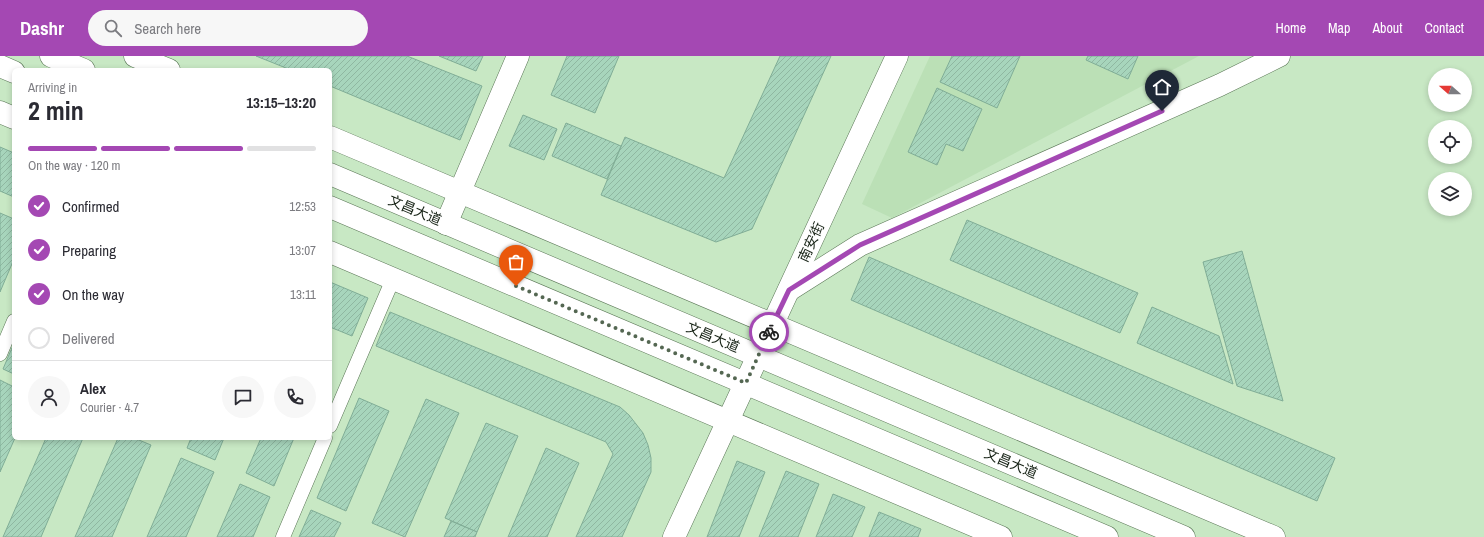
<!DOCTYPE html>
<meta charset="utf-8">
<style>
:root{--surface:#fff;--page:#f7f7f7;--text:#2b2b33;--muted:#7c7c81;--line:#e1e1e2;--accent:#a448b3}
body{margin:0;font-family:"Archivo Narrow","Noto Sans SC",sans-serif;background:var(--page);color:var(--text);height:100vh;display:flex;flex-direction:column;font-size:15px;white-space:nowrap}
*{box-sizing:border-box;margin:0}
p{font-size:13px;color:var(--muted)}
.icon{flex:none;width:22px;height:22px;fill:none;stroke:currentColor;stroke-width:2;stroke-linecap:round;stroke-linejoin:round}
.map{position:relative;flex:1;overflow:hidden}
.drawer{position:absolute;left:12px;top:12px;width:320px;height:372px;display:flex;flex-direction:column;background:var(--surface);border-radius:6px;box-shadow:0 2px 6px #0003}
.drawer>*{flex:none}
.needle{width:26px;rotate:291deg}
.buttons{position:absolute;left:1428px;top:12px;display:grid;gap:8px}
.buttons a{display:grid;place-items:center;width:44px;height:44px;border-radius:50%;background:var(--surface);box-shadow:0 2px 6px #0003;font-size:20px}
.pin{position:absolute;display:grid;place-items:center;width:34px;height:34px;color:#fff;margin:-41px -17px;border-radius:50% 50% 50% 0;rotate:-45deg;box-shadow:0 0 4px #0007}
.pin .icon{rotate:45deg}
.courier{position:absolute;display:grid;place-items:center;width:40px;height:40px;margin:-20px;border:3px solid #a448b3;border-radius:50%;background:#fff;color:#222;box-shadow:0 1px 5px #0007}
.headline em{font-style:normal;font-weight:700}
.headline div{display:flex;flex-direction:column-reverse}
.headline{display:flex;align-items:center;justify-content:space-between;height:68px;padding:0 16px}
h1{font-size:26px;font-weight:700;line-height:30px}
.bar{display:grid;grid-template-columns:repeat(4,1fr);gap:6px 4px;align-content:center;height:48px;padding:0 16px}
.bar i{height:5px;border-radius:3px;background:var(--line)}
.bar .selected{background:var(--accent)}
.bar p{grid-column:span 4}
.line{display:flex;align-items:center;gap:10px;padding:0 16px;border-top:1px solid var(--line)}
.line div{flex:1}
.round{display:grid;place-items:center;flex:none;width:42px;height:42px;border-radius:21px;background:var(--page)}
ol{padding:0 16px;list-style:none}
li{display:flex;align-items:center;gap:12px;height:44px}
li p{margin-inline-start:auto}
li .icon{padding:4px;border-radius:50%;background:var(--accent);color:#fff;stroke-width:4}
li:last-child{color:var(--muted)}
li i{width:22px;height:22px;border:2px solid var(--line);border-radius:50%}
header{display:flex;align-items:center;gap:24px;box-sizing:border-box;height:56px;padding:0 20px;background:var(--accent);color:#fff}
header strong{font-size:19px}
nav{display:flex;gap:22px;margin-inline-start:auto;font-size:14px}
.search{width:280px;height:36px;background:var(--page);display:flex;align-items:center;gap:10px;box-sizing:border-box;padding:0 14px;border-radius:22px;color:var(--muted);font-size:15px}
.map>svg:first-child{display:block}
</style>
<header>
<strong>Dashr</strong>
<div class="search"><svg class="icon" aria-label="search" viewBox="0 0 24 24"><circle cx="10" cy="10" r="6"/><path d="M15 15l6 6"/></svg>Search here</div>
<nav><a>Home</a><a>Map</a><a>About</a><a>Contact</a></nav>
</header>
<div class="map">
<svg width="1484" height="481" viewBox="0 0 1484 481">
<defs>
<pattern id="building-hatch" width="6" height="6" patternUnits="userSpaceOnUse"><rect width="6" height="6" fill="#a7d5bc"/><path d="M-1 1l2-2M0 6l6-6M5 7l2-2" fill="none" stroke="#8fb7a1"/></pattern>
</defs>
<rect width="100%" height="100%" fill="#c8e8c4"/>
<path fill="#bbe0b6" d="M930,0H1199L892,162L862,148Z"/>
<g fill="url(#building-hatch)" stroke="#80ad96">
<path d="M256,0H407L482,30L460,84L330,30V14H291Z"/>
<path d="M439,0H483L476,15Z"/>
<path d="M567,0H619L595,57L551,39Z"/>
<path d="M780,0H831L752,173L716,186L601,139L625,81L724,122Z"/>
<path d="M952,0H1020L997,52L940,26Z"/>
<path d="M1088,0H1138L1128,23L1086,4Z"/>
<path d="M937,32L982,53L963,95L946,88L937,109L908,96Z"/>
<path d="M523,59L557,73L544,104L509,90Z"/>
<path d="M566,67L621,90L607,123L552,100Z"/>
<path d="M0,91L14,97V141L0,135Z"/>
<path d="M0,157L14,163V203L0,236Z"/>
<path d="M967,164L1138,237L1120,277L950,204Z"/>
<path d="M1242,195L1283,345L1237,330L1203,206Z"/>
<path d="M869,201L1335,402L1317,445L851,244Z"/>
<path d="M330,226L368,242L352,280L330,271Z"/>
<path d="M1152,251L1219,280L1233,328L1137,287Z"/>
<path d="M390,256L620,351L629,359L643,377L648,389L651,402V416L622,481H576L613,398L606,386L376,290Z"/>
<path d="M14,287V318L3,313Z"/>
<path d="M0,324L14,331L15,382L0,416Z"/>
<path d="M359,342L389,355L346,455L317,442Z"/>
<path d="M426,343L459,357L405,481L372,467Z"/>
<path d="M486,367L518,380L477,476L445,462Z"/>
<path d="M46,382H83L41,481H3Z"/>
<path d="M118,382H134L151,389L112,481H75Z"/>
<path d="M191,382H224L215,404L187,392Z"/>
<path d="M261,382H294L274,430L246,417Z"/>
<path d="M546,392L579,407L547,481H508Z"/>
<path d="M181,402L214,416L186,481H147Z"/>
<path d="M737,405L765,416L739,481H707Z"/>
<path d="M786,415L819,428L798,481H759Z"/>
<path d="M240,428L270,441L253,481H217Z"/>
<path d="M833,438L865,451L852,481H816Z"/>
<path d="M311,454L341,467L334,481H299Z"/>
<path d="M879,456L921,473L918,481H869Z"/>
<path d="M451,465L477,476L475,481H444Z"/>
</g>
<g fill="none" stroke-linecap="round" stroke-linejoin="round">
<defs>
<g id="lane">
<path d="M0,298L14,265"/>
<path d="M330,370L393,223"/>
<path d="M283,481L325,382"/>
</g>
<g id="street">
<path d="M135,0L169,14"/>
<path d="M0,56L14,62"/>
<path d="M330,81L1274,481"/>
<path d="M446,168L518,0"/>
<path d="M330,196L1001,481"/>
<path d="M789,234L860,189L1220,29L1279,0"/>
</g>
<g id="secondary">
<path d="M51,0L84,14"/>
<path d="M0,10L14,16"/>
<path d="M330,118L1184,481"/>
<path d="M330,151L1107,481"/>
<path d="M674,481L897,0"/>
</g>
</defs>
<use href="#lane" stroke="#5b7757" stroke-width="15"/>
<use href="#street" stroke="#5b7757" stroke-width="23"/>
<use href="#secondary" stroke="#5b7757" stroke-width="23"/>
<use href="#lane" stroke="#fff" stroke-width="14"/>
<use href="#street" stroke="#fff" stroke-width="22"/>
<use href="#secondary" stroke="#fff" stroke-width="22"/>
</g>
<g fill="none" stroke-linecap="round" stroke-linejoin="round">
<path stroke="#546752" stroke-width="4" stroke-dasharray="0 7.2" d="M516,230L746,327L769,276"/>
<path stroke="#a448b3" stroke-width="5" d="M769,276L789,234L860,189L1162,55"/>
</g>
<g text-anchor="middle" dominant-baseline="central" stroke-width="3" stroke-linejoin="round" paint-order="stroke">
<g font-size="14" fill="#152114" stroke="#fefefe">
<text transform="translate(415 154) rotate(23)">文昌大道</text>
<text transform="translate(811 186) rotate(-65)">南安街</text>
<text transform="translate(713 281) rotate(23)">文昌大道</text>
<text transform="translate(1011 407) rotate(23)">文昌大道</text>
</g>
</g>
</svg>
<div class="buttons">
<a><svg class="needle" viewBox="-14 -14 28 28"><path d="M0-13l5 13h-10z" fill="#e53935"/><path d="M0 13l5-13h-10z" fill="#7c7c81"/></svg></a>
<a><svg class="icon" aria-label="locate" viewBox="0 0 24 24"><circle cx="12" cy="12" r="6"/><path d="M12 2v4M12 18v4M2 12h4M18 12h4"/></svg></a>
<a><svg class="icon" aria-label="layers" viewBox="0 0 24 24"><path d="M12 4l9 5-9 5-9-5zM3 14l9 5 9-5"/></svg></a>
</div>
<div class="pin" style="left:516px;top:230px;background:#ea580c"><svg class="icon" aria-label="bag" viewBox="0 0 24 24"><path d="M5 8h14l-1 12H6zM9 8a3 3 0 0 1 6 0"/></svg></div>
<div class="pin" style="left:1162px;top:55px;background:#1f2937"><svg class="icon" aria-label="home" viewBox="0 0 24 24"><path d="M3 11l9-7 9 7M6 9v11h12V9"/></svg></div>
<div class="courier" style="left:769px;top:276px"><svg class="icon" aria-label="bike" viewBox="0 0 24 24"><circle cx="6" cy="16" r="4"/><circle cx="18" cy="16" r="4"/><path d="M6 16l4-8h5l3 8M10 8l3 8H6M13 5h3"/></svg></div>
<section class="drawer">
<div class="headline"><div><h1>2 min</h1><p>Arriving in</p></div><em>13:15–13:20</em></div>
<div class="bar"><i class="selected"></i><i class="selected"></i><i class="selected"></i><i></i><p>On the way · 120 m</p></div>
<ol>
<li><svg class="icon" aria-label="check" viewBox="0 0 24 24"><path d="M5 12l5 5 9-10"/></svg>Confirmed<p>12:53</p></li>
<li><svg class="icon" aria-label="check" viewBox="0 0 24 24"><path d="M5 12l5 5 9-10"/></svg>Preparing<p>13:07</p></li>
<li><svg class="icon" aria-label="check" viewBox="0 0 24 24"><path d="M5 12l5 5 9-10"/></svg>On the way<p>13:11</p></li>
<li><i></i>Delivered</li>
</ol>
<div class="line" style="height:72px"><a class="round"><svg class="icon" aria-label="person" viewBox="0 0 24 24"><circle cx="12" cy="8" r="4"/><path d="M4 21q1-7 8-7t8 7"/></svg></a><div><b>Alex</b><p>Courier · 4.7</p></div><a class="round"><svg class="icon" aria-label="chat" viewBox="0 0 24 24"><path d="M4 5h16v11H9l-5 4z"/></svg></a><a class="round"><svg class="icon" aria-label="phone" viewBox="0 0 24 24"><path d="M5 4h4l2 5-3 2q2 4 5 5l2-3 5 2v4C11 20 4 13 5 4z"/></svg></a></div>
</section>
</div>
